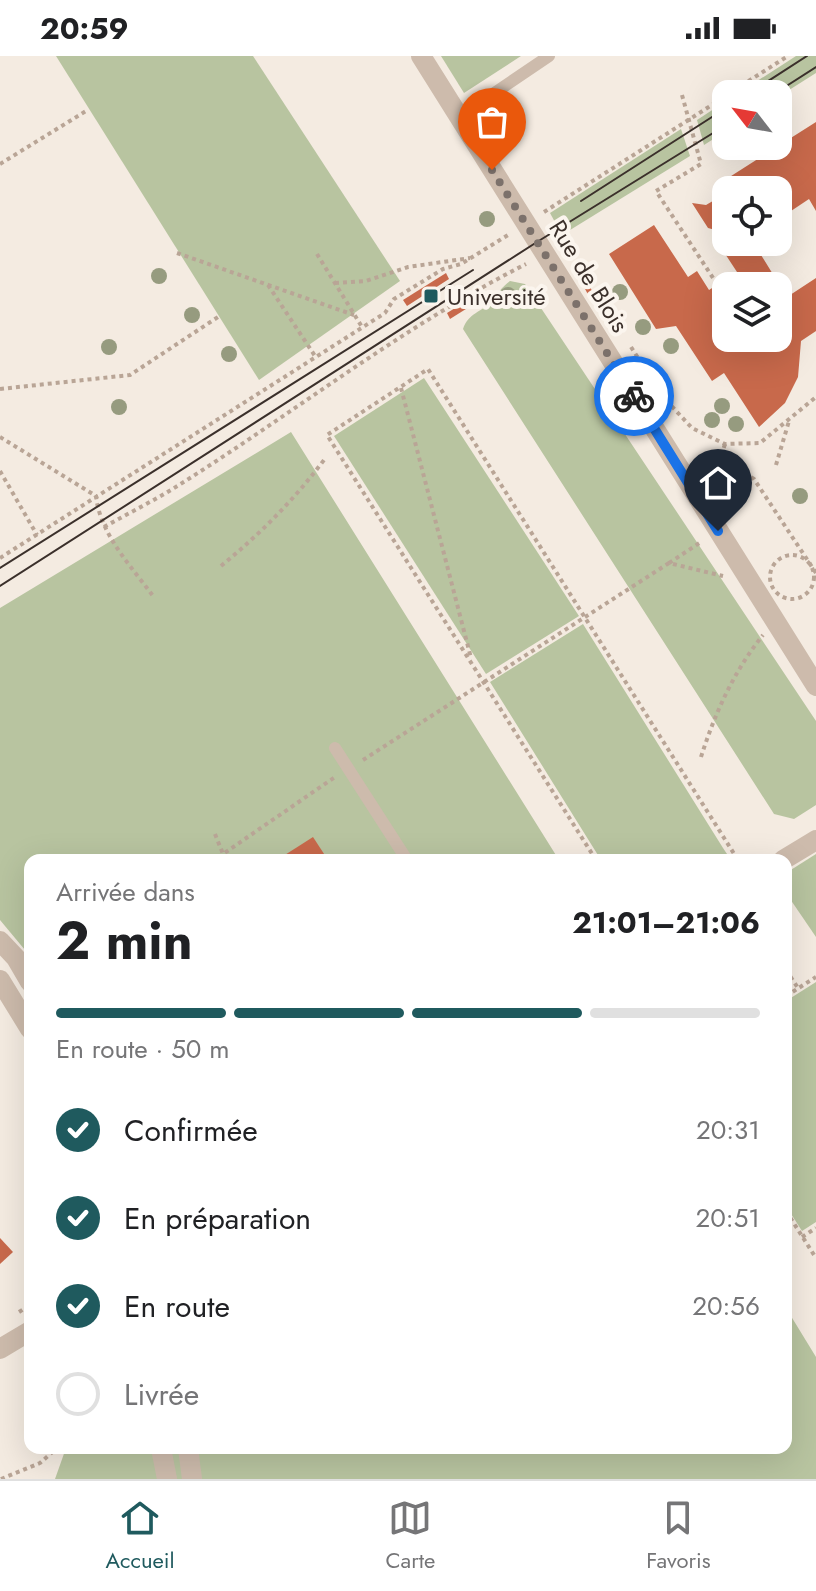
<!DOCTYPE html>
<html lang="fr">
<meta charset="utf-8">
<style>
:root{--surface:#fff;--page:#f2f2f2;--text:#202124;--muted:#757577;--line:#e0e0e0;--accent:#1f5a5e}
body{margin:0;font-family:Jost,sans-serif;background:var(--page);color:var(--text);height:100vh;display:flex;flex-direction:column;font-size:30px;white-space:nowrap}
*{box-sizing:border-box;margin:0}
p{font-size:26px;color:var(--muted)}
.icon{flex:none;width:44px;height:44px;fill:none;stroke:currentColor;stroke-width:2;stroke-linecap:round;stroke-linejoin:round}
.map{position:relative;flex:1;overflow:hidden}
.sheet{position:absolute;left:24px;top:798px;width:768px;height:600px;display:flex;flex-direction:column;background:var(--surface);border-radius:16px;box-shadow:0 8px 32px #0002}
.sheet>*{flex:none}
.needle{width:52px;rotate:301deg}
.fabs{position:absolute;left:712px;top:24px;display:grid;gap:16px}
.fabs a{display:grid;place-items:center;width:80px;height:80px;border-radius:16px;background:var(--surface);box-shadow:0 8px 32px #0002;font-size:40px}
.pin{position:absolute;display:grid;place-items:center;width:68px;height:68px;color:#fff;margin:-82px -34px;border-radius:50% 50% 50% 0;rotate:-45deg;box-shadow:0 0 8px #0007}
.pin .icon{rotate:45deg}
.courier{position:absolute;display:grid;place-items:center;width:80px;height:80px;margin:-40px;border:6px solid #1a73e8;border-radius:50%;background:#fff;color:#222;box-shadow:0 2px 10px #0007}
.headline em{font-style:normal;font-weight:700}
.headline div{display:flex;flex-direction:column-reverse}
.headline{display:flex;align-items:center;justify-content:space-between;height:136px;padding:0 32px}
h1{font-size:52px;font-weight:700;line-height:60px}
.bar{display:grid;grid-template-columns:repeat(4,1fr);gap:12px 8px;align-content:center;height:96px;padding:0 32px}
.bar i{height:10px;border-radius:6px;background:var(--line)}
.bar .active{background:var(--accent)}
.bar p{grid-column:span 4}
ol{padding:0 32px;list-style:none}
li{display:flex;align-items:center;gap:24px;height:88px}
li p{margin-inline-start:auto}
li .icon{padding:8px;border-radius:50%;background:var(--accent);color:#fff;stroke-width:4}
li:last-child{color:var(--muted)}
li i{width:44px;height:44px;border:4px solid var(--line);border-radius:50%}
.status{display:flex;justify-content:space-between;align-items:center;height:56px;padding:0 40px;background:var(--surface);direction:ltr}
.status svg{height:22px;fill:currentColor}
.tabs{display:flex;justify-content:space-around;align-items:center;height:112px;border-top:2px solid var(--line);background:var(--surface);font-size:22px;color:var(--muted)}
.tabs a{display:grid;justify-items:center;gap:4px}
.tabs .active{color:var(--accent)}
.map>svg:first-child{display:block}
</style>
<div class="status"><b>20:59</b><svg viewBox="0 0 49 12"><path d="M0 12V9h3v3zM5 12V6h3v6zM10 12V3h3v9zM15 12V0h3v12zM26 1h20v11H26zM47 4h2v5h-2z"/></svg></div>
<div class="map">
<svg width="816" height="1423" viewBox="0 0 816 1423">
<rect width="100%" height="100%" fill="#f4ebe1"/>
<g fill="#b8c4a0">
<path d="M56,0H253L400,225L259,324Z"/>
<path d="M441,0H521L464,37Z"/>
<path d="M796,0H816V17L778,41V38H737Z"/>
<path d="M726,45V75L704,89L697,64Z"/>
<path d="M681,73L690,100L562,179L550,157Z"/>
<path d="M510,225L525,228L816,665V749L794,763L774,758L463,273C468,257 482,256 492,245C498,237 501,232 510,225Z"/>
<path d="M424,322L579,560L486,618L334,380Z"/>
<path d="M291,376L559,804H30V900L0,864V552Z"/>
<path d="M583,568L723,792L731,804H601L490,626Z"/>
<path d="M816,798V881L786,837V817Z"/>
<path d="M816,926V1166L802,1175L786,1150V945Z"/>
<path d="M786,1252L816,1301V1423H55L66,1392H786Z"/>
</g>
<g fill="#c8694b" fill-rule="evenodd">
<path d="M816,66V155L809,143L782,161L778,155V134H726V172L719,175L708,172L692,147L706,149L723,139L717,129Z"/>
<path d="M654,169L688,221L697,215L709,234L737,216L716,184L726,177V186H753L787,241L816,222V275L801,285L798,321L785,347L759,371L724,317L712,325L676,270L656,273L609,198ZM726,230H778V282H726Z"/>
<path d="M446,217L449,223L407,250L403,244Z"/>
<path d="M588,228L597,243L592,246L584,231Z"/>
<path d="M481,236L485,241L450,263L447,257Z"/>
<path d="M313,781L328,804H277Z"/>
<path d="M0,1182L13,1196L0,1208Z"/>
</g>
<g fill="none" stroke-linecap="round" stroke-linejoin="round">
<g stroke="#b9a596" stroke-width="4" stroke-dasharray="4 4" stroke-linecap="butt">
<path d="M728,38L788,0"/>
<path d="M682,39L701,108L656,135L717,228"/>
<path d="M0,108L86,55"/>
<path d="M544,156L726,40"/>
<path d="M177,197L354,259"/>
<path d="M317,198L362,271"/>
<path d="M335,227L366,225L408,211L470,202"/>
<path d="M268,229L315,300"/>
<path d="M631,291L664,342L692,372L725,388L760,387L816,341"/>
<path d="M401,332L471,602"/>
<path d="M0,333L130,319L218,261"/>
<path d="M0,381L96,440C100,478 131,510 153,540"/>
<path d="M725,388L722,397L731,409L754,423L816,517"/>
<path d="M776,409L789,365"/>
<path d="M0,415L37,479"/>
<path d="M104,471C129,457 155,444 179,429C295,356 404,270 526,208"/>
<circle cx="792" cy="521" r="22"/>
<path d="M0,502L385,257L394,243L443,213L461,208L508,179"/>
<path d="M669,507L701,486"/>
<path d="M221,510C260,478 293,445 324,404"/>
<path d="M701,701C715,657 734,615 763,579"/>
<path d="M363,704L669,507L723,520"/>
<path d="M215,778L223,798L335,721"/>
<path d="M596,804L327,379L428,313L738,804"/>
<path d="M786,914L798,932"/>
<path d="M786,940L816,921"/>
<path d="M786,1155L816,1202"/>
<path d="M802,1181L816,1172"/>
<path d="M19,1256L30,1249"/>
<path d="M1,1423L40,1407L57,1392"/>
</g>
<g stroke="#cdbbac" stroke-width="12">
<path d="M459,61L549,0"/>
<path d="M335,692L407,804"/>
</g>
<g stroke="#cdbbac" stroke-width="20">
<path d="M421,0L816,630"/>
<path d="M783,804L816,784"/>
<path d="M0,1293L30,1275"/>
</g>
<g stroke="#cdbbac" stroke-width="20">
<path d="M0,885L16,902L30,926"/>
<path d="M0,924L30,973"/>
<path d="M161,1392L167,1423"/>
<path d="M188,1392L192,1423"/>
</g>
<g stroke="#3b302b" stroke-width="2">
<path d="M748,38L807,0"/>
<path d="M774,38L816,11"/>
<path d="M581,145L726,52"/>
<path d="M0,512L473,214"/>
<path d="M0,530L537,186L726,69"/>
</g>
</g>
<g fill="#969b7f">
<circle cx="487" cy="163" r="8"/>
<circle cx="159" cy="220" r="8"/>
<circle cx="620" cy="236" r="8"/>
<circle cx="508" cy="239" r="8"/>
<circle cx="192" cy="259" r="8"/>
<circle cx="643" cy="271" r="8"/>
<circle cx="671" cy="290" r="8"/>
<circle cx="109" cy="291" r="8"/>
<circle cx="229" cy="298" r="8"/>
<circle cx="722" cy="350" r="8"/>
<circle cx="119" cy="351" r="8"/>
<circle cx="712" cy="364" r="8"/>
<circle cx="736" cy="368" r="8"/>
<circle cx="720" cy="412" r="8"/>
<circle cx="800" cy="440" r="8"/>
</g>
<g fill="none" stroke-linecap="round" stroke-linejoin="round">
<path stroke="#7c716b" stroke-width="8" stroke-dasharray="0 14.4" d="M492,114L634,340"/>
<path stroke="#1a73e8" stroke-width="10" d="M634,340L718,475"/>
</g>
<rect fill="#1f5a5e" stroke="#fbf5ee" stroke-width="3" x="423" y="232" width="16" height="16" rx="4"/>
<g text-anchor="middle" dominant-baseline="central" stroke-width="8" stroke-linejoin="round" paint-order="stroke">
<g font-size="24" fill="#3b302b" stroke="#fbf5ee">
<text transform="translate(589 220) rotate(58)">Rue de Blois</text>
</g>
<g font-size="24" fill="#3b302b" stroke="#fbf5ee" text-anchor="start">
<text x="447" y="240">Université</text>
</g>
</g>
</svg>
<div class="fabs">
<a><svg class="needle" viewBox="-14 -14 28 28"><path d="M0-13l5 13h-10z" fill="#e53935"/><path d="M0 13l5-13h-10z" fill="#757577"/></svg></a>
<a><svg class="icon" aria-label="locate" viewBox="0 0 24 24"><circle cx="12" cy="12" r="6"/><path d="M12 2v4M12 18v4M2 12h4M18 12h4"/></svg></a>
<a><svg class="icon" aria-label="layers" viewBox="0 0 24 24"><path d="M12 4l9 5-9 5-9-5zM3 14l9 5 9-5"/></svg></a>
</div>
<div class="pin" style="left:492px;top:114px;background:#ea580c"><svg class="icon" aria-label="bag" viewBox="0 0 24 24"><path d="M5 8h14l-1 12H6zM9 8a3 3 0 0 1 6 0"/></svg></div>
<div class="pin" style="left:718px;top:475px;background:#1f2937"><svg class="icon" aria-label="home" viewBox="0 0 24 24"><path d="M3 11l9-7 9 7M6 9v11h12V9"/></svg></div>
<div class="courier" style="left:634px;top:340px"><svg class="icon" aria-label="bike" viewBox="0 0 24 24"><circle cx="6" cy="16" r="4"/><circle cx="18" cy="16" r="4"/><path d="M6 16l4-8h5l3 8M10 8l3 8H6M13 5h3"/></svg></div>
<section class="sheet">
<div class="headline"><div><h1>2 min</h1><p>Arrivée dans</p></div><em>21:01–21:06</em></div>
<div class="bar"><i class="active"></i><i class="active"></i><i class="active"></i><i></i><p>En route · 50 m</p></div>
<ol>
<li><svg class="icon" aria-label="check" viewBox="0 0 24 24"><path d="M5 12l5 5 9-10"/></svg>Confirmée<p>20:31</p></li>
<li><svg class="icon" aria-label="check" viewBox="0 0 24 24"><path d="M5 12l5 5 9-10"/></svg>En préparation<p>20:51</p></li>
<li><svg class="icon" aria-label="check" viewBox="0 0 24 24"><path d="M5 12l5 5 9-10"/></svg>En route<p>20:56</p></li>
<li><i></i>Livrée</li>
</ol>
</section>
</div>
<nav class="tabs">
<a class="active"><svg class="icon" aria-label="home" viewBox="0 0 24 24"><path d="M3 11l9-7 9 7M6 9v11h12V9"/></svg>Accueil</a>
<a><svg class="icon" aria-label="map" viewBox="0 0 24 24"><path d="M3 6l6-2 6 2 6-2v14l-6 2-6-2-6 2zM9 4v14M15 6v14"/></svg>Carte</a>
<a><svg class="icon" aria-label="saved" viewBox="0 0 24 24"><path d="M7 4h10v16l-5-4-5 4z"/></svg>Favoris</a>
</nav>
